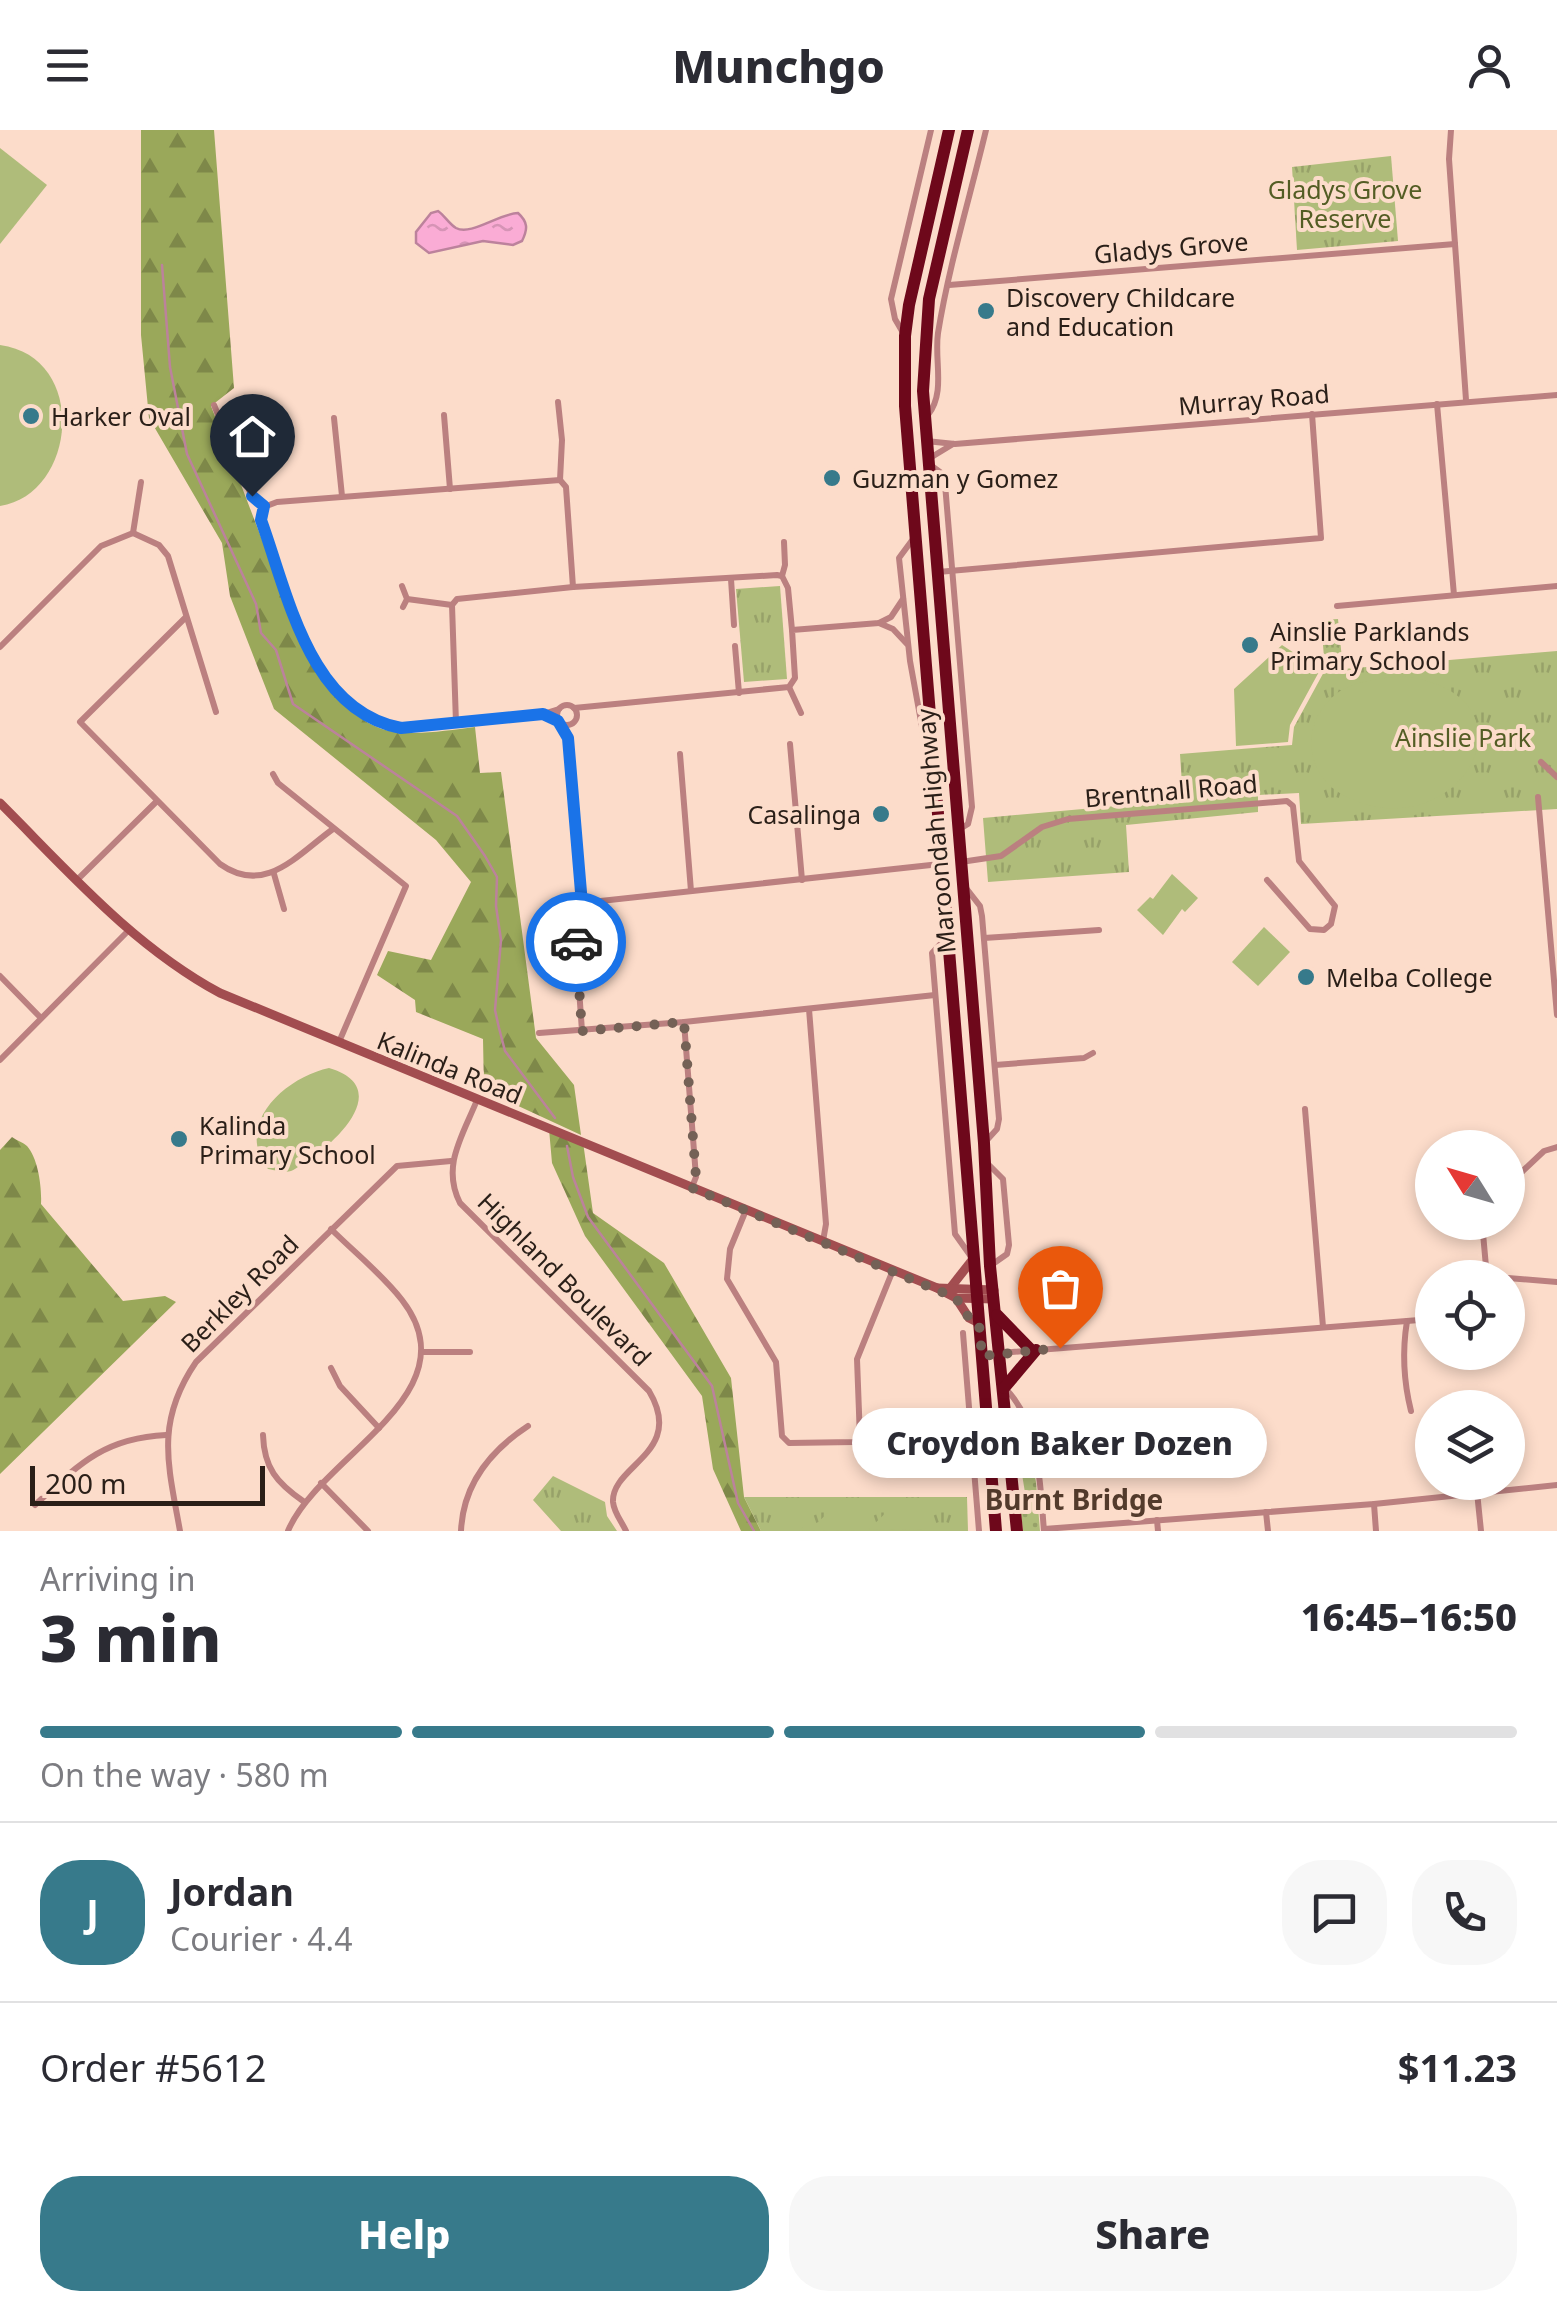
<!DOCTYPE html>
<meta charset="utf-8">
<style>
:root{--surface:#fff;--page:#f7f7f7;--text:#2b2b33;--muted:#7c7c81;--line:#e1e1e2;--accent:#377a8b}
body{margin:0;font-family:"Noto Sans",sans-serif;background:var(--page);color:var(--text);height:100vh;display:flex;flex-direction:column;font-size:38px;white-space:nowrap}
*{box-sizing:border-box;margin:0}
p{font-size:32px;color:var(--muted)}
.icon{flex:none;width:55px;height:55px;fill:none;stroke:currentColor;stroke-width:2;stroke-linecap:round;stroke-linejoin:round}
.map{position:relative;height:1401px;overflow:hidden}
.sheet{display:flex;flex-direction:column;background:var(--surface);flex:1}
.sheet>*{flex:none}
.needle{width:65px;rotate:307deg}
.fabs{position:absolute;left:1415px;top:1000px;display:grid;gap:20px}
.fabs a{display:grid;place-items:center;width:110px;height:110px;border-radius:50%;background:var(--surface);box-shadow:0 5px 15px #0003;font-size:50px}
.scale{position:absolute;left:30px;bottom:25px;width:235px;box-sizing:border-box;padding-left:10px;border:5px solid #2a1f18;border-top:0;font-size:28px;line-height:35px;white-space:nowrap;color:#2a1f18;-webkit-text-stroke:8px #fcdcca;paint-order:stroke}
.pin{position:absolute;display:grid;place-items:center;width:85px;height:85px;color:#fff;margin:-102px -42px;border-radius:50% 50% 50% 0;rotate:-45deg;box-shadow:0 0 10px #0007}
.pin .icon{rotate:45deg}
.courier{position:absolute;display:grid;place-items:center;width:100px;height:100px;margin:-50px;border:8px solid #1a73e8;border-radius:50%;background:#fff;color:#222;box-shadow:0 2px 12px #0007}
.bubble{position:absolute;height:70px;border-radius:35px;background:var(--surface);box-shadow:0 5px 15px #0003;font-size:32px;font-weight:800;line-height:70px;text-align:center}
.headline em{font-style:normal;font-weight:800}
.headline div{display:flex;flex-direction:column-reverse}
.headline{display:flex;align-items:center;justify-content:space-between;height:170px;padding:0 40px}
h1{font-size:65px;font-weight:800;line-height:75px}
.bar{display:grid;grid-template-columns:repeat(4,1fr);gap:15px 10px;align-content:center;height:120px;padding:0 40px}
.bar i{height:12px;border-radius:8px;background:var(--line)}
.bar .selected{background:var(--accent)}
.bar p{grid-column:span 4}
.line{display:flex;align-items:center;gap:25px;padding:0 40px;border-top:2px solid var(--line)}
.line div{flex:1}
.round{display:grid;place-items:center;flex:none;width:105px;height:105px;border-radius:40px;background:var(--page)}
.primary-button{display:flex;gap:20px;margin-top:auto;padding:20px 40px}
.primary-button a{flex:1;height:115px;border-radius:40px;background:var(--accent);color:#fff;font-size:40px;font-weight:800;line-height:115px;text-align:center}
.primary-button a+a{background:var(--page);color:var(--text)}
header{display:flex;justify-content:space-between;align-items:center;height:130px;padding:0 40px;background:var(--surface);font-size:45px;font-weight:800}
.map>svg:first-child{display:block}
</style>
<header><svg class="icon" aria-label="menu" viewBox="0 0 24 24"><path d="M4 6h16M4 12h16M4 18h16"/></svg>Munchgo<svg class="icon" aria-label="person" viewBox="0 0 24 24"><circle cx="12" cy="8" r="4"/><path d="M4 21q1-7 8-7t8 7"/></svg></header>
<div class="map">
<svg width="1557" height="1401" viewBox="0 0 1557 1401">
<defs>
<pattern id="grass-dots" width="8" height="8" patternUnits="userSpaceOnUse" patternTransform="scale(2.5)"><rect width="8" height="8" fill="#afbc7a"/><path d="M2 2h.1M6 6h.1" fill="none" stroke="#97a169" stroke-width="1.8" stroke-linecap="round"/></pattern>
<pattern id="forest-firs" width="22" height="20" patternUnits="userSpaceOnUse" patternTransform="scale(2.5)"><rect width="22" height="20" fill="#9aa85a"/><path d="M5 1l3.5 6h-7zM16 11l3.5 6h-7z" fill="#7e8849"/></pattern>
<pattern id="park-tufts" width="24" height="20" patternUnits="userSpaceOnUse" patternTransform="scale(2.5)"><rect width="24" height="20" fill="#afbc7a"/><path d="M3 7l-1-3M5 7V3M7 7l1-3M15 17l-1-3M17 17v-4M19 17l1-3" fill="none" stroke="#97a169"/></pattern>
<pattern id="water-ripples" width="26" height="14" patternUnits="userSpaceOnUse" patternTransform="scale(2.5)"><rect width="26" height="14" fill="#faacd5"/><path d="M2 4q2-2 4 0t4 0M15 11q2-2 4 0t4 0" fill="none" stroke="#d694b6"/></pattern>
</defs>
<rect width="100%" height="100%" fill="#fcdcca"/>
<path fill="url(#grass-dots)" d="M1028,1317L1036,1352L1040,1401H1023L1021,1383L1026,1369L1018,1319Z"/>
<g fill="url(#forest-firs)">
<path d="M141,0H214L234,258L211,276L304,520C321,553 356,598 396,602C422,605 450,600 475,597L480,643L501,642L536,908L574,955L581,1005L484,960L483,909L416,882L415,870L377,845L388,821L431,830L471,752L436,710L274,579L230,466L222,413L149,288L141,205Z"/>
<path d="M549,999L583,1012L593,1083L664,1133L731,1248L744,1367L761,1401H741L713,1339L702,1266L585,1106L552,1033Z"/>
<path d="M12,1007C17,1011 23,1012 27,1016C38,1028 42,1057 41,1074L123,1171L165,1166L176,1172L0,1344V1020Z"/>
</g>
<g fill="url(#park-tufts)">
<path d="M1391,26L1398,111L1297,120L1292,37Z"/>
<path d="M780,456L787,549L744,552L736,459Z"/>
<path d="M1338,489L1343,539L1557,521V679L1301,694L1299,663L1258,665V682L1126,695L1129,742L988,752L983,688L1183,670L1180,624L1292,615L1294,597L1325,540L1321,490Z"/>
<path d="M553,1346L605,1372L607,1386L617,1401H561L533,1370Z"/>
<path d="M744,1367H967L968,1401H761Z"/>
</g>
<g fill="#afbc7a">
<path d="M0,18L47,55L0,114Z"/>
<path d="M0,215C89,227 77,364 0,376Z"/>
<path d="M1282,515L1320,540L1290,595L1288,612L1236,616L1234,559Z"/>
<path d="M1402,546C1550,564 1457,725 1343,665C1303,643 1301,592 1336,564C1354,550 1380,549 1402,546Z"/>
<path d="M1172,744L1198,768L1185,782L1182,779L1163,805L1137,780L1150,767L1153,769Z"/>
<path d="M1264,797L1290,822L1258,856L1232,832Z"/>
<path d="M329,938C391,956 342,1007 311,1028C305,1031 297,1039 291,1041C285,1043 274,1040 268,1039C233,994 286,947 329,938Z"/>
<path d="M841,1370L854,1384L861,1377L871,1387L864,1394L869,1399L898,1371L926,1399L799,1401L807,1393L812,1398Z"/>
</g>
<path fill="url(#water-ripples)" stroke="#bc829c" stroke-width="2.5" d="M438,81C445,86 449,94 456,98C471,106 498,84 518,83C528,92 528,99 522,111L513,115L483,111L429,123L416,113V102L431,83Z"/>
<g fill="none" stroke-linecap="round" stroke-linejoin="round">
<g stroke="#bc829c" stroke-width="2.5">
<path d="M162,135L170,237L187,324L256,474L261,503L276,520L293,574L457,686L485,726L497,747L496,776L501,810L495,880L499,898L505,921L555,988"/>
<path d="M567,1016L573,1047L588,1087L712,1256L738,1373L754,1401"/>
</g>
<g stroke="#bb8080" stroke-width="6">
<path d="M1451,0L1449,29L1466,270"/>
<path d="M949,155L1455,114"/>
<path d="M902,201L895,189L891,169L931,0"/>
<path d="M558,272L562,310L560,350"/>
<path d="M1437,274L1454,465"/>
<path d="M214,275L250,362L264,377L261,389C288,465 309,580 401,598L543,584L559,579"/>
<path d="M444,285L450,359"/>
<path d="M928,285C946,262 934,231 938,203C949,135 970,67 986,0"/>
<path d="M334,288L342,366"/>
<path d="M926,311L955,314L1557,265"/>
<path d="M930,328L953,314"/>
<path d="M929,334L944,345L945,354L972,677L968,694L958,700"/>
<path d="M264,377L277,372L560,350L566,357L573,457"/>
<path d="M133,403L141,352"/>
<path d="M913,409L899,428L910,531L928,630"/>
<path d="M938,442L1321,408L1312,284"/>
<path d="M782,446L785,435L784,412"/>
<path d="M731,449L734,495"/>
<path d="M402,456L407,469L403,477"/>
<path d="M407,469L452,475"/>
<path d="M1337,476L1557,456"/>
<path d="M185,488L80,592L220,734C265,766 297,725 333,699"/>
<path d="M879,493L893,499L907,514"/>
<path d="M735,516L739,563"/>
<path d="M0,517L101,416L133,403L159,415L168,426L216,582"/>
<path d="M789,557L801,583"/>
<circle cx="567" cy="585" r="10"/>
<path d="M574,578L789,557L795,548L792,500L879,493L891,487L903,469"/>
<path d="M456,593L452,475L457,469L573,457L777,445L782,446L788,458L792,500"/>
<path d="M559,593L568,608L582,773L576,778L574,788L582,901"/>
<path d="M790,614L802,750"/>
<path d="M680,624L691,761"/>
<path d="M1541,632L1557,647"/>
<path d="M273,644L278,653L406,756L339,912"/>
<path d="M1538,667L1557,885"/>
<path d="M961,732L1001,726L1042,697L1068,689L1287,671L1293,676L1299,731L1335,776L1331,794L1324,800L1310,799L1267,750"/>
<path d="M274,744L284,779"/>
<path d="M77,750L157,671"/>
<path d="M966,758L980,776L982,786L999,989L997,999L987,1010"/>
<path d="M582,773L940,734"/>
<path d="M946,808L932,823L955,1104L972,1128"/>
<path d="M984,808L1099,800"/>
<path d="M0,846L41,888"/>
<path d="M809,879L826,1094L823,1111"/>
<path d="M684,892L696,1047L692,1057"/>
<path d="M539,903L684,892L935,865"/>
<path d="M0,930L128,801"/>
<path d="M995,935L1084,928L1093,923"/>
<path d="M477,970C463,1005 441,1036 460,1073L649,1261C686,1323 611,1335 613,1372C614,1383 622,1392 626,1401"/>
<path d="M1305,979L1323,1197"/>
<path d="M986,1032L1003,1049L1009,1115L1007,1124L990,1136"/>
<path d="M1508,1055L1544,1021L1557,1017"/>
<path d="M746,1080L730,1119L727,1149L776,1232L782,1306L789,1313L854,1312L860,1309L857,1229L893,1140"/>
<path d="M1482,1092L1487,1148"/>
<path d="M1508,1148L1557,1152"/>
<path d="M1407,1191C1402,1222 1403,1249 1411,1281"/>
<path d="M963,1203L979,1401"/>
<path d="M421,1222H470"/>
<path d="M1000,1223L1432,1189"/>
<path d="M331,1238L340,1256L379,1298"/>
<path d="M1005,1258C1040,1293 1040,1355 1044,1401"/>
<path d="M263,1305C264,1338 277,1353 303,1371"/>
<path d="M860,1309L877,1324"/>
<path d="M321,1353L368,1401"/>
<path d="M1477,1362L1481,1401"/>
<path d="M1374,1374L1376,1401"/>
<path d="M35,1375C79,1334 104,1308 166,1305"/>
<path d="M1266,1382L1268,1401"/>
<path d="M1157,1390L1158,1401"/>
<path d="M1044,1399L1374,1374L1557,1355"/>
<path d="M180,1401C168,1334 155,1292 196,1232L397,1036L451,1031"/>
<path d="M288,1401C318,1327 475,1264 402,1170C382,1144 354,1122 331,1099"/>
<path d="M461,1401C463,1354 490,1321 528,1296"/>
</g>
<g stroke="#a24d50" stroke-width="9">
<path d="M0,673C69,742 133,816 220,863L937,1158L956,1168L994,1169"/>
<path d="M951,1157L973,1129"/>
<path d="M937,1158L994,1160"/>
<path d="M956,1168L969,1188L979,1193"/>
</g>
<g stroke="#6e081b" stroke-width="12">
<path d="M949,0L909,175L905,206V276L996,1401"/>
<path d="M968,0L929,169L923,261L984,1013L990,1136L1017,1401"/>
<path d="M997,1185L1031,1220"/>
<path d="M1004,1258L1036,1220"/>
</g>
</g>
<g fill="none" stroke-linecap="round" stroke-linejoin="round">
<path stroke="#746156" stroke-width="10" stroke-dasharray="0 18" d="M576,812L582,901L684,892L696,1047L692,1058L956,1168L969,1188L979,1194L982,1226L1060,1218"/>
<path stroke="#1a73e8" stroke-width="12" d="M252,366L264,376L261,390C288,464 309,581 401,598L543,584L558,591L568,608L582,774L576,778V812"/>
</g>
<g fill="#377a8b" stroke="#fcdcca" stroke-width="4">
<circle cx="986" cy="181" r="10"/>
<circle cx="31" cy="286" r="10"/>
<circle cx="832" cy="348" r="10"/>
<circle cx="1250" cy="515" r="10"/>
<circle cx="881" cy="684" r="10"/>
<circle cx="1306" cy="847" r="10"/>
<circle cx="179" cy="1009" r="10"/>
</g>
<g text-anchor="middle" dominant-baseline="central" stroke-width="8" stroke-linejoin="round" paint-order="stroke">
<g font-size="25" fill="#535d24" stroke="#fcdcca">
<text x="1345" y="59">Gladys Grove<tspan x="1345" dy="29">Reserve</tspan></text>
<text x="1463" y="607">Ainslie Park</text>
</g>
<g font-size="25" fill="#2a1f18" stroke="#fcdcca">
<text transform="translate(1171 117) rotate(-5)">Gladys Grove</text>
<text transform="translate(1254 269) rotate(-5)">Murray Road</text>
<text transform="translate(1171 660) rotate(-5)">Brentnall Road</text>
<text transform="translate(935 701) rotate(-95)">Maroondah Highway</text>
<text transform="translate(450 937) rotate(22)">Kalinda Road</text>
<text transform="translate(565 1149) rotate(45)">Highland Boulevard</text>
<text transform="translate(239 1163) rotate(-45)">Berkley Road</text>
</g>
<g font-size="25" fill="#2a1f18" stroke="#fcdcca" text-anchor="start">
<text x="1006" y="167">Discovery Childcare<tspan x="1006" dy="29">and Education</tspan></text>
<text x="51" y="286">Harker Oval</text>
<text x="852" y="348">Guzman y Gomez</text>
<text x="1270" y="501">Ainslie Parklands<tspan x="1270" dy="29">Primary School</tspan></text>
<text x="861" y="684" text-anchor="end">Casalinga</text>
<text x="1326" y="847">Melba College</text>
<text x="199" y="995">Kalinda<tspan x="199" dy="29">Primary School</tspan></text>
</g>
<g font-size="28" font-weight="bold" fill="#533b2c" stroke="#fcdcca">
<text x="1074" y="1369">Burnt Bridge</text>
</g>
</g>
</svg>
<div class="fabs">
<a><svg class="needle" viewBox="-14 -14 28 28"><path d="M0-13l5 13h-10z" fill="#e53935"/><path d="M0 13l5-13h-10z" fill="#7c7c81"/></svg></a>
<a><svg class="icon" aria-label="locate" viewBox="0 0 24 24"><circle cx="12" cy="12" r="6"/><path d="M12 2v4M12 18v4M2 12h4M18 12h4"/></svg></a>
<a><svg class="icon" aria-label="layers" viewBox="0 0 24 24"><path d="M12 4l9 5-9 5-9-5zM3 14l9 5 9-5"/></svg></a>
</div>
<div class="scale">200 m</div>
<div class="pin" style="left:1060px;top:1218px;background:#ea580c"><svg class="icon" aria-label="bag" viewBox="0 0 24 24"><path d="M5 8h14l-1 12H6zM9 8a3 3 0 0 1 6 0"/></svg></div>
<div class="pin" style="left:252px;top:366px;background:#1f2937"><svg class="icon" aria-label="home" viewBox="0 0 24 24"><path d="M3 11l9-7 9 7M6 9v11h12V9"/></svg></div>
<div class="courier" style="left:576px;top:812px"><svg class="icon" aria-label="car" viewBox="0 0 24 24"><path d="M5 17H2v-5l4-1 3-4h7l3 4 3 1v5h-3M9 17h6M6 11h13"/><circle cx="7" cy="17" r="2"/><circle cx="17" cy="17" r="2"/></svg></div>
<div class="bubble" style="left:852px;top:1278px;width:415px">Croydon Baker Dozen</div>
</div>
<section class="sheet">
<div class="headline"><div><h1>3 min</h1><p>Arriving in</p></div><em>16:45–16:50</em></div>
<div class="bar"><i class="selected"></i><i class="selected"></i><i class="selected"></i><i></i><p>On the way · 580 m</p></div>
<div class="line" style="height:180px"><b class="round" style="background:var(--accent);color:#fff">J</b><div><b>Jordan</b><p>Courier · 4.4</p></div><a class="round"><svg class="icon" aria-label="chat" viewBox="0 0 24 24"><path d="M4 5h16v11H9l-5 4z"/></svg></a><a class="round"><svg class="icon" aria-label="phone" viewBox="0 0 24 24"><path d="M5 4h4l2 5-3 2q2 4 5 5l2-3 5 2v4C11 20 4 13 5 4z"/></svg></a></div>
<div class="line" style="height:130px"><div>Order #5612</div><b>$11.23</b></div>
<div class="primary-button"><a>Help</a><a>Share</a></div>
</section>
